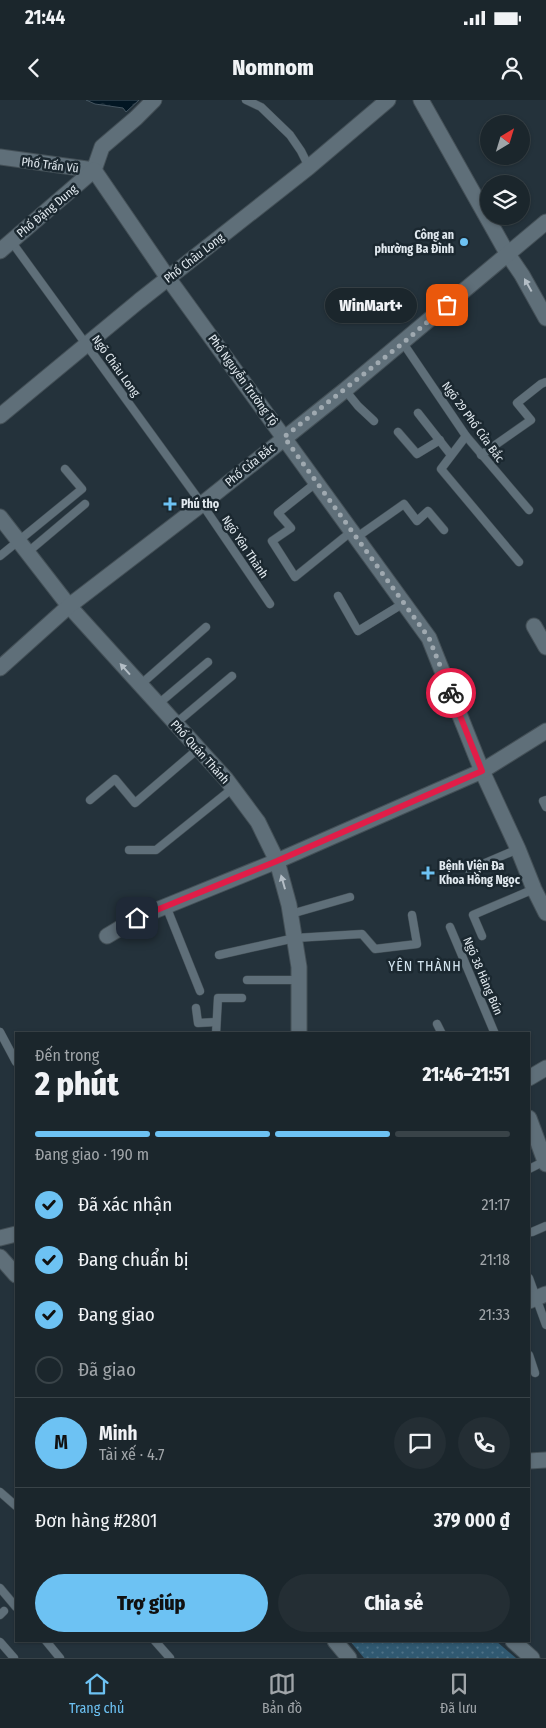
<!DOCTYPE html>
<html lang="vi">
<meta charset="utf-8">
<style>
:root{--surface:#1b262c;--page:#242e34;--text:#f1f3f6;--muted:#a0a5a9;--line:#394348;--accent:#6dc2f3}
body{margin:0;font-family:"Fira Sans Condensed",sans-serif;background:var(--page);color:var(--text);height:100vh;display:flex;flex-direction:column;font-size:19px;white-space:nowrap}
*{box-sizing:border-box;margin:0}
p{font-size:16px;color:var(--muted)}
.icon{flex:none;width:28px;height:28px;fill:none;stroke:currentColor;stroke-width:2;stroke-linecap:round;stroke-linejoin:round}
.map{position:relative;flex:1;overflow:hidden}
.panel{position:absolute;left:15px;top:932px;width:515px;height:610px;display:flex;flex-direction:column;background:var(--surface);border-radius:0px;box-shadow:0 1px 4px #0004,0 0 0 1px var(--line)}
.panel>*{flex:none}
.needle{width:32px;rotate:38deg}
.controls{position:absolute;left:480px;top:15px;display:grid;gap:10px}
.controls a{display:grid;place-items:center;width:50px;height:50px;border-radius:50%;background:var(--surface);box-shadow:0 1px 4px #0004,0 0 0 1px var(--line);font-size:25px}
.pin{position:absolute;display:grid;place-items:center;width:42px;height:42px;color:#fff;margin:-21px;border-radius:10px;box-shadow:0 2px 8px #0006}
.courier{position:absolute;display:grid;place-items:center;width:50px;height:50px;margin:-25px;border:4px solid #e11d48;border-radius:50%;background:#fff;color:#222;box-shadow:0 1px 6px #0007}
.bubble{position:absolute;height:35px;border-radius:18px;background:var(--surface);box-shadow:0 1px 4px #0004,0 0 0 1px var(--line);font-size:16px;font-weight:800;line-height:35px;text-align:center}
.headline em{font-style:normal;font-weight:800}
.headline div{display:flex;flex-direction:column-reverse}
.headline{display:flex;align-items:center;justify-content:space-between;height:85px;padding:0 20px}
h1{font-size:32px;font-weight:800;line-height:38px}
.bar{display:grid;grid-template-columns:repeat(4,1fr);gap:8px 5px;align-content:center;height:60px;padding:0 20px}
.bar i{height:6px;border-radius:4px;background:var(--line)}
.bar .current{background:var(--accent)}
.bar p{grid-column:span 4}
.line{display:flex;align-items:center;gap:12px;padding:0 20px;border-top:1px solid var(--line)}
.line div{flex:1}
.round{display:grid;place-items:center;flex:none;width:52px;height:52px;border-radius:26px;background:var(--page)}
ol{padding:0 20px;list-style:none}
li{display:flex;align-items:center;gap:15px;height:55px}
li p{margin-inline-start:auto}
li .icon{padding:5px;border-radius:50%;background:var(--accent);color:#111;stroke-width:4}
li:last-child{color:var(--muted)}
li i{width:28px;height:28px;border:2px solid var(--line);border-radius:50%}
.primary-button{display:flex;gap:10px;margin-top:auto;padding:10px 20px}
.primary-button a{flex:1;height:58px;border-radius:30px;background:var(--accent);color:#111;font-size:20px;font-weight:800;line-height:58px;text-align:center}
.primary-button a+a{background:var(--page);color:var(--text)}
.status{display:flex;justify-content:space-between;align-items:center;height:35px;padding:0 25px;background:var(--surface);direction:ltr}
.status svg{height:14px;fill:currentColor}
header{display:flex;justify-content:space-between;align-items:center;height:65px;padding:0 20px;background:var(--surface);font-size:22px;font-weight:800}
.tab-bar{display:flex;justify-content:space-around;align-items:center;height:70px;border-top:1px solid var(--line);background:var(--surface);font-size:14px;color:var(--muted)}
.tab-bar a{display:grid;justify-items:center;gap:2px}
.tab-bar .current{color:var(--accent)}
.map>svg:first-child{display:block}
</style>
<div class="status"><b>21:44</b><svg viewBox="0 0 49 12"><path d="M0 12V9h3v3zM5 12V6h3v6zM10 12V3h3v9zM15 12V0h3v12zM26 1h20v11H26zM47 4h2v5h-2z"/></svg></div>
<header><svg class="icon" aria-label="back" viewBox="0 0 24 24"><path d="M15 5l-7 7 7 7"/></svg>Nomnom<svg class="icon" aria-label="person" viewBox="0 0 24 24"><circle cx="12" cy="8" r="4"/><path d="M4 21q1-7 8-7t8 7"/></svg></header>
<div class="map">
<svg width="546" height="1558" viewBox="0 0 546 1558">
<defs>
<pattern id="park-dots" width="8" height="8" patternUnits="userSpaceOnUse" patternTransform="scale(1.25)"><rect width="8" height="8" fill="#305971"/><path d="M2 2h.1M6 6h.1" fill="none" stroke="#4e7186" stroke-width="1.8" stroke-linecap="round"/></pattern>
<pattern id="water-ripples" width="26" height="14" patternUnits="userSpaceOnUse" patternTransform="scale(1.25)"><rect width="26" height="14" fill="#021623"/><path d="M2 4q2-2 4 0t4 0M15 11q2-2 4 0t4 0" fill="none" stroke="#273843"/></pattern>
</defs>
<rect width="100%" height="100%" fill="#24323b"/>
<path fill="url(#park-dots)" d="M350,1541H496L516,1558H364Z"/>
<path fill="url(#water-ripples)" stroke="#455560" d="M86,0H139L126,12L123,8L95,4Z"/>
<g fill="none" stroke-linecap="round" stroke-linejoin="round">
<defs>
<g id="lane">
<path d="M246,0L261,7L290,35L301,51L309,67"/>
<path d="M11,141L202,404L270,504"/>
<path d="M403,243L466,336L529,410"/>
<path d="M345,290L358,306L374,321"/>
<path d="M418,313L451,355"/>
<path d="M398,332L417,354L440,340"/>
<path d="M466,336L441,369L519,462"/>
<path d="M481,355L531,320L517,303L541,284L546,282"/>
<path d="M317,382L278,413L291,428L272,441L295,477L352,431"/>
<path d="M357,437L404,404L417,421L428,411L444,430"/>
<path d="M28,452L85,404"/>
<path d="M0,456L82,389L65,369"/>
<path d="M338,496L358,531L404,503"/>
<path d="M140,585L206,527"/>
<path d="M157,605L208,562"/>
<path d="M175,624L232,576"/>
<path d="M90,700L115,679L135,703L198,649"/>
<path d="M546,700L543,701L546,707"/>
<path d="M129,750H156L233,688"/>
<path d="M469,770L518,749"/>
<path d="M166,806L200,891"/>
<path d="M291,814L350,797"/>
<path d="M450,827L495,934"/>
<path d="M482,836L473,815L534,789"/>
<path d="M219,855L295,838L362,834L375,849L417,844L412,815"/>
<path d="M247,880H299"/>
<path d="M196,908L198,923L216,922"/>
<path d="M437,924L442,934"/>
<path d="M0,932L16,962"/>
<path d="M216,934L218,898H242"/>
<path d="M529,1069L545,1061"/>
<path d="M532,1132L546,1126"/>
<path d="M529,1178L546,1225"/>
<path d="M529,1255L535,1273"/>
<path d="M0,1392L16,1406"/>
<path d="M0,1488L16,1507"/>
<path d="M0,1515L4,1511"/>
<path d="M46,1541L60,1558"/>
<path d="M155,1541L170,1558"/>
<path d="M0,1542L14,1558"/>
</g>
<g id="street">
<path d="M421,0L507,153L522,175L546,218"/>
<path d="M0,57L94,70L102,47L136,18L154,0"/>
<path d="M0,151L94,70L168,178L429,538L482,671L518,749L534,789L546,813"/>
<path d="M0,316L139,201L309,67L388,0"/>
<path d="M534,526L546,547"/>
<path d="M107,836L137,818L277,761L482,671L546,631"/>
<path d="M529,978L546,968"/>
<path d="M529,1018L546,1064"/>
<path d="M0,1138L16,1134"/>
<path d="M529,1201L546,1194"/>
<path d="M529,1361L546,1360"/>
</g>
<g id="secondary">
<path d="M0,417L69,506L226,679L258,722L277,761L289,805L299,867V934"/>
<path d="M0,568L69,506L202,404L345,290L546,122"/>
<path d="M0,1157L16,1175"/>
<path d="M335,1541L349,1558"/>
<path d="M513,1541L532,1558"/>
</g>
</defs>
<use href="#lane" stroke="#445057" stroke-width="9"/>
<use href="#street" stroke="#445057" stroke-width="17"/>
<use href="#secondary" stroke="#445057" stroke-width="17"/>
<use href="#lane" stroke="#5f6f79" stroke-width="8"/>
<use href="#street" stroke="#5f6f79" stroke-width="15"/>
<use href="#secondary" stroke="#5f6f79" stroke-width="15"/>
</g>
<defs><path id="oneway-solid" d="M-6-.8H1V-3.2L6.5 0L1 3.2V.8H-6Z" transform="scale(1.25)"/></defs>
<g fill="#b4bec6">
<use href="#oneway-solid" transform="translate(528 185) rotate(-119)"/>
<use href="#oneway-solid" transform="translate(125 569) rotate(-132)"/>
<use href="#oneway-solid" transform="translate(283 782) rotate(-106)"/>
</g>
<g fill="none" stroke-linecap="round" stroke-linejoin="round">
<path stroke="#9fa9b0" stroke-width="5" stroke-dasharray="0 9" d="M447,205L403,243L284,337L429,538L451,593"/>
<path stroke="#e11d48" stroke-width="6" d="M137,818L277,761L482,671L451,593"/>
</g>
<g fill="#6dc2f3" stroke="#1b2830" stroke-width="2">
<circle cx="464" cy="142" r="5"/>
<path d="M167.5 396.5h5v5h5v5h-5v5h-5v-5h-5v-5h5z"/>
<path d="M425.5 765.5h5v5h5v5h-5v5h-5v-5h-5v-5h5z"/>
</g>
<g text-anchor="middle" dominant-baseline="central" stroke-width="5" stroke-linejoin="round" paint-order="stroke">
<g font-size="12" fill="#e1e9ef" stroke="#1b2830">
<text transform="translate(50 65) rotate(7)">Phố Trấn Vũ</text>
<text transform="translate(47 111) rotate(-40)">Phố Đặng Dung</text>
<text transform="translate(194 158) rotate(-38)">Phố Châu Long</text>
<text transform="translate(116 266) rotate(54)">Ngõ Châu Long</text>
<text transform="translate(243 280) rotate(54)">Phố Nguyễn Trường Tộ</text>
<text transform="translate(473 322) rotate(54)">Ngõ 29 Phố Cửa Bắc</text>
<text transform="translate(250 365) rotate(-39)">Phố Cửa Bắc</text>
<text transform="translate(245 447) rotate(56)">Ngõ Yên Thành</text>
<text transform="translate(200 652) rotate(48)">Phố Quán Thánh</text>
<text transform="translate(483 876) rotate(67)">Ngõ 38 Hàng Bún</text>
</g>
<g font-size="12" font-weight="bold" fill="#e1e9ef" stroke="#1b2830" text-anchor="start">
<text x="454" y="135" text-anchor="end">Công an<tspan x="454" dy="14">phường Ba Đình</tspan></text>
<text x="181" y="404">Phú thọ</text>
<text x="439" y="766">Bệnh Viện Đa<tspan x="439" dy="14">Khoa Hồng Ngọc</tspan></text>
</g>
<g font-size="14" letter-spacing="1" fill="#d3e4ef" stroke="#1b2830">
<text x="425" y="866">YÊN THÀNH</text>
</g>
</g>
</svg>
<div class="controls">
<a><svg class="needle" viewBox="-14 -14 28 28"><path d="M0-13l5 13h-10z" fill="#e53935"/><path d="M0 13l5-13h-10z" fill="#a0a5a9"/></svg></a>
<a><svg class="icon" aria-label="layers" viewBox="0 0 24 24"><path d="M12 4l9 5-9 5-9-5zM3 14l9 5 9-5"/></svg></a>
</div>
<div class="pin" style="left:447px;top:205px;background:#ea580c"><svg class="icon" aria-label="bag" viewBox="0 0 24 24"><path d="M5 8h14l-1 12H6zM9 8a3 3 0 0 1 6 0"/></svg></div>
<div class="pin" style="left:137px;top:818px;background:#1f2937"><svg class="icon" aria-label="home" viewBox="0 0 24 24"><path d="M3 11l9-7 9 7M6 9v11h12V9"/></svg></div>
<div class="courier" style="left:451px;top:593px"><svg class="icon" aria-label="bike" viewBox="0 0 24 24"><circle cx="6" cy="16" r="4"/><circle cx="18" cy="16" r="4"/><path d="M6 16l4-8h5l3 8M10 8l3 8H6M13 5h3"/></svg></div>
<div class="bubble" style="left:325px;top:188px;width:92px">WinMart+</div>
<section class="panel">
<div class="headline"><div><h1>2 phút</h1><p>Đến trong</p></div><em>21:46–21:51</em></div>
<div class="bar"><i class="current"></i><i class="current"></i><i class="current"></i><i></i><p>Đang giao · 190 m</p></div>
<ol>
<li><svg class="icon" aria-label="check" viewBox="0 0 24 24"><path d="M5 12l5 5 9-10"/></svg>Đã xác nhận<p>21:17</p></li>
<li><svg class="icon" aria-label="check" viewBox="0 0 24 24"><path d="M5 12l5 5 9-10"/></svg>Đang chuẩn bị<p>21:18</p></li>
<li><svg class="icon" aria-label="check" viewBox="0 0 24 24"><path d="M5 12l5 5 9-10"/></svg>Đang giao<p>21:33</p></li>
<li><i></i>Đã giao</li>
</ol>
<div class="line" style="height:90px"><b class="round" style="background:var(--accent);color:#111">M</b><div><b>Minh</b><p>Tài xế · 4.7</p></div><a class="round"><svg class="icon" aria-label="chat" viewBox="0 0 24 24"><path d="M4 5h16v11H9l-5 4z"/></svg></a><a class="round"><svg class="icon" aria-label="phone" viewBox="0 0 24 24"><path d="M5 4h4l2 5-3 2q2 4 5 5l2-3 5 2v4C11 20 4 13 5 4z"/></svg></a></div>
<div class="line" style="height:65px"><div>Đơn hàng #2801</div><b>379 000 ₫</b></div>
<div class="primary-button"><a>Trợ giúp</a><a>Chia sẻ</a></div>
</section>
</div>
<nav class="tab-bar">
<a class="current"><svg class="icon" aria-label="home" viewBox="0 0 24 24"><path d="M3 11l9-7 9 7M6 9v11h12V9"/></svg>Trang chủ</a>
<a><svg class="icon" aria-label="map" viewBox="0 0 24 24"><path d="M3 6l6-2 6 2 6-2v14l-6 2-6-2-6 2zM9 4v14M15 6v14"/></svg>Bản đồ</a>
<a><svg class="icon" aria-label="saved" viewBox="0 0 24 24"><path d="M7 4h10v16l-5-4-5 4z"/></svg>Đã lưu</a>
</nav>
